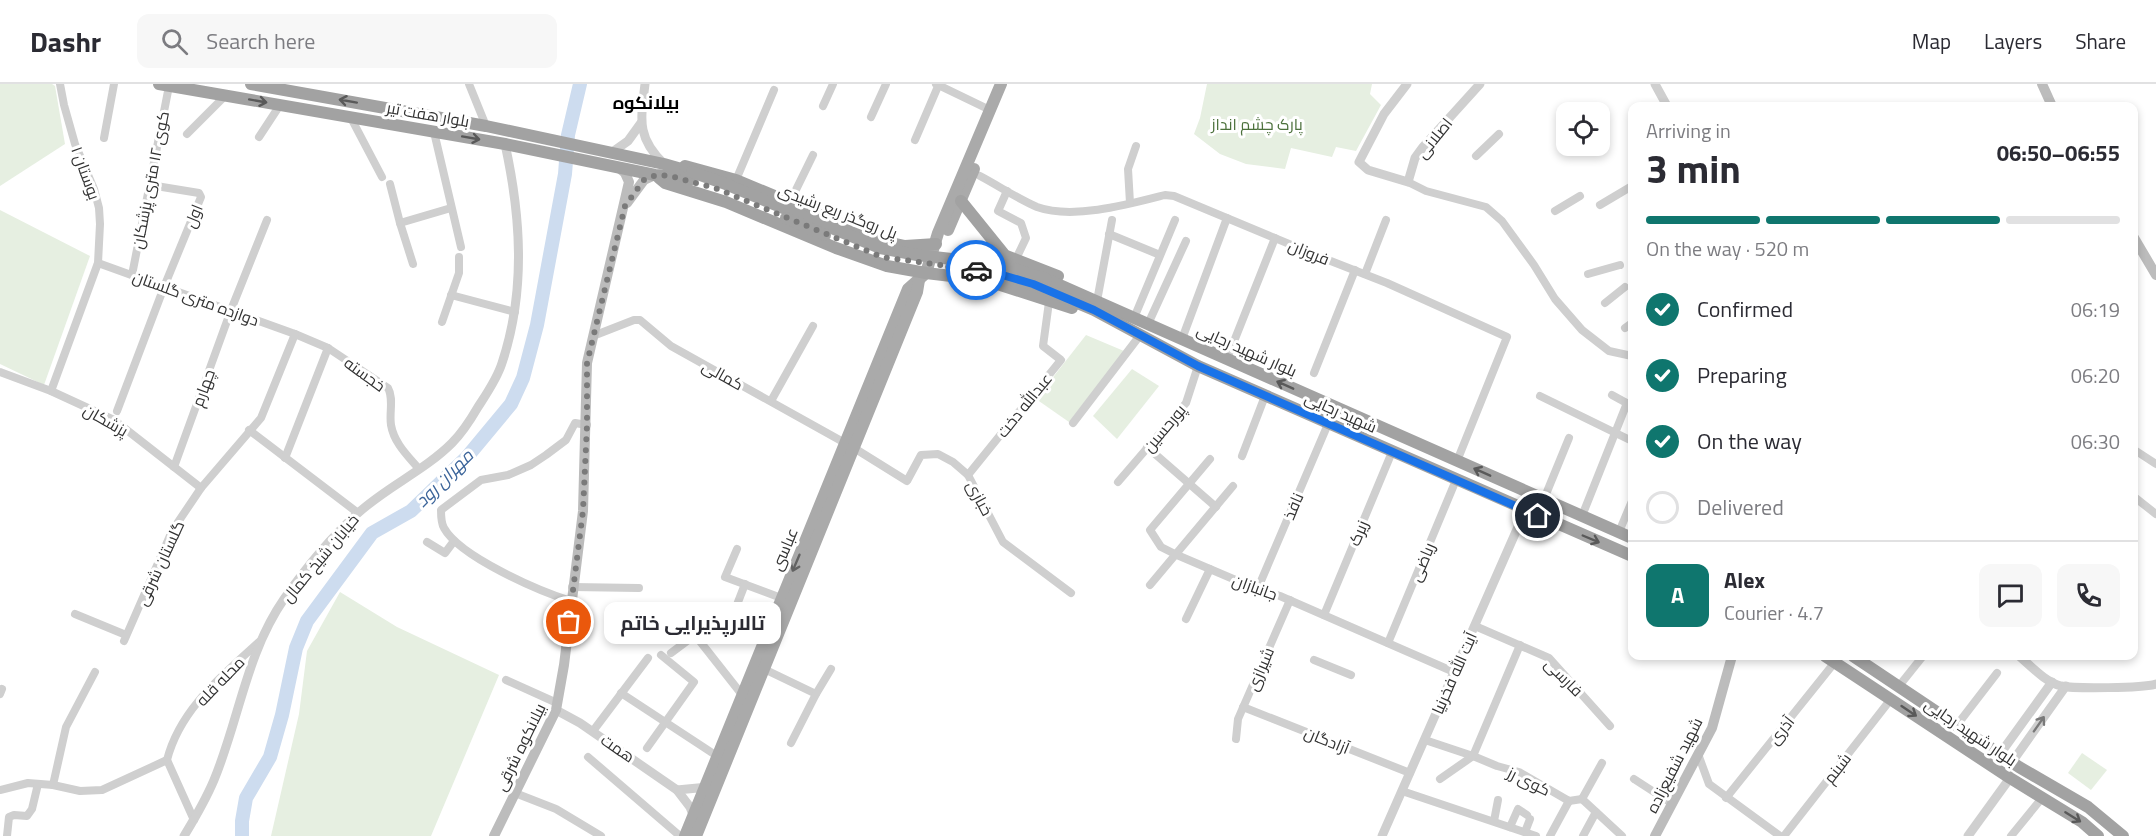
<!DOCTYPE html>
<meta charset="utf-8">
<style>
:root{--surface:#fff;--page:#f7f7f7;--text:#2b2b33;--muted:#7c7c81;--line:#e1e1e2;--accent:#0f766e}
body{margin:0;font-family:"Titillium Web",Cairo,sans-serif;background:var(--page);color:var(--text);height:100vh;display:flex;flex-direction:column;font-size:22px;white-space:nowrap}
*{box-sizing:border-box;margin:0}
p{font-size:20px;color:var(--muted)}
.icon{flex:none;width:33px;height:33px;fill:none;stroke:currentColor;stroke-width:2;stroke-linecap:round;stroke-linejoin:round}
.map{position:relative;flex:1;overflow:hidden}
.drawer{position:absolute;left:1628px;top:18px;width:510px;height:558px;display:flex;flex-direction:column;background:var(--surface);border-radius:12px;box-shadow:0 3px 9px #0003}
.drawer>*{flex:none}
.controls{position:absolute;left:1556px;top:18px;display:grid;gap:12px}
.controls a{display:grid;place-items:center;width:54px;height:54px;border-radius:12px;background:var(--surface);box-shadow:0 3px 9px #0003;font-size:30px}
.pin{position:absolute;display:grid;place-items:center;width:51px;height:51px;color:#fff;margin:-26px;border:3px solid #fff;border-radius:50%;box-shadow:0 2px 6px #0007}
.courier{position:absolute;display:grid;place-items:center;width:60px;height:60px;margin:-30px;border:4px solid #1a73e8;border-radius:50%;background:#fff;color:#222;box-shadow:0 2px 8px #0007}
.bubble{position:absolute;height:42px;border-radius:12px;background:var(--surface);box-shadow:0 3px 9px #0003;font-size:20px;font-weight:700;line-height:42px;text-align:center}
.head em{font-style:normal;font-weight:700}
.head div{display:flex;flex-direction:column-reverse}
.head{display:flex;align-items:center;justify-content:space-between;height:102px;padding:0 18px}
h1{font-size:39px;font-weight:700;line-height:45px}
.bar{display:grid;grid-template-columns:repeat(4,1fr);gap:9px 6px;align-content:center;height:72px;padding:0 18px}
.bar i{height:8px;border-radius:4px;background:var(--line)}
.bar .current{background:var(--accent)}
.bar p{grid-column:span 4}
.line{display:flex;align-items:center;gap:15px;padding:0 18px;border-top:2px solid var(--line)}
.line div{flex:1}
.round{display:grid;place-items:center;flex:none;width:63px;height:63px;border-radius:12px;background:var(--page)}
ol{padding:0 18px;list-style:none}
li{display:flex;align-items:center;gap:18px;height:66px}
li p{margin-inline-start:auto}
li .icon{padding:6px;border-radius:50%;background:var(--accent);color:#fff;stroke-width:4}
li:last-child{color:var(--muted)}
li i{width:33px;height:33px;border:3px solid var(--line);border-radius:50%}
header{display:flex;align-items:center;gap:36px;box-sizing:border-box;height:84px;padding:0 30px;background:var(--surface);border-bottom:2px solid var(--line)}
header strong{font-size:28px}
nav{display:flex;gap:33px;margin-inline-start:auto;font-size:21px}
.search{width:420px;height:54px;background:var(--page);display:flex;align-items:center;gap:15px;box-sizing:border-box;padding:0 21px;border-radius:12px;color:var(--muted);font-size:22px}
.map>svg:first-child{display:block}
</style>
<header>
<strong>Dashr</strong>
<div class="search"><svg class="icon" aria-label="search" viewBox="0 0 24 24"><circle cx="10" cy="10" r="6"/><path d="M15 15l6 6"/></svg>Search here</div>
<nav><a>Map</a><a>Layers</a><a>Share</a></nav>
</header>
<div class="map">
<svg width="2156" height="752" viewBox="0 0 2156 752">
<rect width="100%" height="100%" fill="#fff"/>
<g fill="#e6efe1">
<path d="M0,0H52L55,2L65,60L0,102Z"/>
<path d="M1207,0H1372L1370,10L1381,21L1356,67L1336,63L1332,73L1291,64L1285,85L1246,80L1220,70L1194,50L1200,34Z"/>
<path d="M0,126L90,172L44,301L0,280Z"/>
<path d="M1086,251L1124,267L1069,338L1036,315Z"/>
<path d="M1132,285L1159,302L1117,355L1093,332Z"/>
<path d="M340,508L397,543L499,591L431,752H271L299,630L307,567Z"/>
<path d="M2082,669L2107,686L2091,706L2068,689Z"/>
</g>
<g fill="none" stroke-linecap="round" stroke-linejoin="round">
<path stroke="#cddcef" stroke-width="14" d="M242,752V737L246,714L270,673L282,631L296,564L307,537L372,449L411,427L467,373L511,320L523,294L537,241L565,90L568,51L580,0"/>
<g stroke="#cfcfcf" stroke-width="8">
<path d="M469,0L486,42"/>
<path d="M936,0L990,26"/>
<path d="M823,22L833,0"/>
<path d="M871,33L886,0"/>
<path d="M351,34L382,93"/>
<path d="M434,48L461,163"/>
<path d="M187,50L225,12"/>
<path d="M259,53L280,21"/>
<path d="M104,54L114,0"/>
<path d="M915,56L939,0"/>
<path d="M1476,72L1499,50"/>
<path d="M980,92C999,102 1018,115 1037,123C1073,136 1130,120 1165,111L1174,112L1318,172L1387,199L1507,253L1457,377"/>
<path d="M736,96L774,6"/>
<path d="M1408,98L1426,107L1486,123L1502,137L1534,181L1555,215L1582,246L1609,267L1632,272"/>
<path d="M390,100L400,139L413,180"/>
<path d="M1007,107L998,127L1021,139L1026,154L1015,177"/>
<path d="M790,118L813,71"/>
<path d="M1130,119L1128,85L1136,62"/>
<path d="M1600,121L1632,102"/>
<path d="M1555,127L1580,112"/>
<path d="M400,139L451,124"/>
<path d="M1109,150L1160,171"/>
<path d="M98,179L295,250L328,264L388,304C394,314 389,329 391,341C394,359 408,372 419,385"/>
<path d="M1365,190L1386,136"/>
<path d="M1588,190L1620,181"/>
<path d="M132,191L169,2"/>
<path d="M451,211L515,228"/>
<path d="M1097,217L1112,136"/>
<path d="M1605,219L1625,203"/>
<path d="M1134,234L1175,136"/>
<path d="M442,238L459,189V173"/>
<path d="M1148,240L1186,157"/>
<path d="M1625,244L1632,239"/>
<path d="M593,252L634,236H640L671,262L854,364L907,397L921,371L938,370L953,378L968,391L1003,458L1071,509"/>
<path d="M1182,255L1227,134"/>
<path d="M1227,275L1275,154"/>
<path d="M0,288L51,307L114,336L201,404"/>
<path d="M1314,289L1355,186"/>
<path d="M51,307L98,179L100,140L99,124L94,105L75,60L64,21L60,0"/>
<path d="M1612,311L1632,322"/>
<path d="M1540,312L1632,357"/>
<path d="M771,317L813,242"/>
<path d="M117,327L164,203L201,113L199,109L150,101"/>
<path d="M1073,339L1141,250"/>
<path d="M249,346L358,429"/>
<path d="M1147,363L1216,423"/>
<path d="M2133,365L2156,380"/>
<path d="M1242,372L1265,312"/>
<path d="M285,374L328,264"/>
<path d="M1210,375L1150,446L1161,463L1177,471L1245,500L1280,512L1454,588"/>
<path d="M174,383L231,226L267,136"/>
<path d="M968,391L1061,276L1043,262L1049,218"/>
<path d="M1118,398L1186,319L1198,282"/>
<path d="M2133,412L2156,430"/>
<path d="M1544,415L1569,354"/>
<path d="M1582,432L1627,319"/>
<path d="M1619,448L1632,417"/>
<path d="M427,458L445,469L454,457"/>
<path d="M737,465L725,493L784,515"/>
<path d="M1150,501L1233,402"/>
<path d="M572,503L639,504"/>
<path d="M1258,504L1328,340"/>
<path d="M571,517C539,507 460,473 444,444C441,439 441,431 441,426L481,396L508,391L531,381L546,371L566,356L575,339L587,341"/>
<path d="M75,530L126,551"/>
<path d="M733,531L745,500"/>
<path d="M1324,531L1392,368"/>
<path d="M1186,535L1210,485"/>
<path d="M1475,542L1549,574L1610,642"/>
<path d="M124,557L172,447L201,404L261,334L295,250"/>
<path d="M1388,559L1456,396"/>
<path d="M671,569L695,551L743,612"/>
<path d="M1314,576L1351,591"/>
<path d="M764,585L816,610"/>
<path d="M506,596L557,619"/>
<path d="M1899,602L1923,572"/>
<path d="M621,609L720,674"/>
<path d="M0,610L2,605"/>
<path d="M1243,623L1410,689"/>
<path d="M1957,641L1997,589"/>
<path d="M593,647L648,574"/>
<path d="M1236,655L1238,635L1290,516"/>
<path d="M1425,656L1473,672L1497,682L1519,688L1569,717L1582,715L1622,752"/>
<path d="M791,659L816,610L831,585"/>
<path d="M647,664L694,598L661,571"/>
<path d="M1698,670L1709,700L1780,752"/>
<path d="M588,673L680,752"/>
<path d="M1440,695L1473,672L1520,561"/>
<path d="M1634,695L1671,719"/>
<path d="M53,701L66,643L95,588"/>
<path d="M0,706L28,699L53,701L80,707L102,706L167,676"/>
<path d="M1402,707L1536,752"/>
<path d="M515,709L556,725L601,752"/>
<path d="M1726,714L1835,578"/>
<path d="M1582,715L1602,679"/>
<path d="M194,736L167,676C180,625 222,592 259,558"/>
<path d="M1494,737L1498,716"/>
<path d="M1510,743L1518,725L1527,731"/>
<path d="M1525,748L1530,735"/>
<path d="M7,752L9,733L14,731L27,732L32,725L38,700"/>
<path d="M1550,752L1569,717"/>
<path d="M1583,752L1596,728"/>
<path d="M1784,752L1891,615"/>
<path d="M2011,752L2042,714"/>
</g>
<g stroke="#cfcfcf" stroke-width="9">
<path d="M645,0C641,35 636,53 664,80"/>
<path d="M1407,0L1384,30L1359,78L1368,86L1408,98L1415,74L1423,63L1480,0"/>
<path d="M1655,0L1667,22"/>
<path d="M611,69L628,57L641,39"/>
<path d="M2019,572C2031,582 2045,598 2061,602C2076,605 2142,604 2156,600"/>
<path d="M556,626L580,639L677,706L690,723L694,733"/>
<path d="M2000,670L2052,598"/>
<path d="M2012,678L2066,602"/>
<path d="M677,706L708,703"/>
<path d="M184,752C195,734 206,715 214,696C239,636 246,570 284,515C305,485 330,454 357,430C386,403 424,387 452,359C462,349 471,335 478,323C487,309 497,295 502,279C526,207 521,133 505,60"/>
<path d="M1382,752L1525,427"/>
<path d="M1968,752L2010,694"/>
</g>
<g stroke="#bcbcbc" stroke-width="10">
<path d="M2042,0L2052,22"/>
<path d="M627,119L644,96L655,91"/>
<path d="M2133,152L2156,191"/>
<path d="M494,752L556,626L564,581L583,427L587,279L629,98L625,89L619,84"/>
<path d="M1655,752L1712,644L1732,572"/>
</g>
<g stroke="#aaa" stroke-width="12">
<path d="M948,146L974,85"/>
<path d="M685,752L908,205L926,189L938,149L1001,0"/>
<path d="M696,752L917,208L919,196"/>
</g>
<g stroke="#a2a2a2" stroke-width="12">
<path d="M159,0L505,60L655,91L670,92L690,96"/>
<path d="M251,0L486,42L664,80L692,88"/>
<path d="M685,82L736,96L882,157L905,162L936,160"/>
<path d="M659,94L665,99L726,118L836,164L887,182L926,189L985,196L1072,224"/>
<path d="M961,117L1003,169"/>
<path d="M970,188L973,171L981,166H991L1058,192"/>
<path d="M1046,195L1632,454"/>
<path d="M1042,204L1094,226L1198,282L1632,472"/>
<path d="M1825,572L2010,694L2082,738L2098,752"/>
<path d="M1853,572L2019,683L2088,723L2123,752"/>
</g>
<g stroke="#a2a2a2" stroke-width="12">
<path d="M692,88L723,99L880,164L917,171L1003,181L1046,195"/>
<path d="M786,134L825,151"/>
<path d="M951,183L999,190L1042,204"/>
</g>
</g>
<defs><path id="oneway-shaft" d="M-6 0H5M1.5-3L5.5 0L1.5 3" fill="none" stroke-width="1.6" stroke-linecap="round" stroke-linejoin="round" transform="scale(1.5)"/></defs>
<g stroke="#595959">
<use href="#oneway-shaft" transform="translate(258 17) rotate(10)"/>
<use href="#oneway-shaft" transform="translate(348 17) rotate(-170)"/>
<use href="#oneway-shaft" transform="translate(471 54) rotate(10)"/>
<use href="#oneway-shaft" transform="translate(1285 301) rotate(-156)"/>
<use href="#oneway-shaft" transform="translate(1482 388) rotate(-156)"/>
<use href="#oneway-shaft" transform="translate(1591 455) rotate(23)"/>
<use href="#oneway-shaft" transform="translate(1909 627) rotate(34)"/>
<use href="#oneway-shaft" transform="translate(2073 733) rotate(32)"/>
</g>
<use stroke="#626262" href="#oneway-shaft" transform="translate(796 479) rotate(113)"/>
<use stroke="#797979" href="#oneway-shaft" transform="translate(2039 640) rotate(-55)"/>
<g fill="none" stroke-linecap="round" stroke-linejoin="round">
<path stroke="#7a7a7a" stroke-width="6" stroke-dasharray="0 10.8" d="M569,538L583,427L587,341V279L625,122L644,96L656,91L670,92L715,104L882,173L976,186"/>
<path stroke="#1a73e8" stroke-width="8" d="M976,186L999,190L1033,200L1094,226L1198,282L1538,432"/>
</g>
<g text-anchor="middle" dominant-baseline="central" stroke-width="6" stroke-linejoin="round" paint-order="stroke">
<g font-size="16" fill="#323232" stroke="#fff">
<text transform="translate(428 30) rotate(10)">بلوار هفت تیر</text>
<text transform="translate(1434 54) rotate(-51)">اصلانی</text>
<text transform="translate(86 89) rotate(70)">بوستان ۱</text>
<text transform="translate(150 96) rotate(-79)">کوی ۱۲ متری پزشکان</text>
<text transform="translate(838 127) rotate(21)">پل روگذر ربع رشیدی</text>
<text transform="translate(193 132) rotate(-68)">اول</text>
<text transform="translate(1309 168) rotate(22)">فروزان</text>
<text transform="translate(196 214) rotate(20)">دوازده متری گلستان</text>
<text transform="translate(1247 266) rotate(24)">بلوار شهید رجایی</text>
<text transform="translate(365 290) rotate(36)">خجسته</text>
<text transform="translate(723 291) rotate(29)">کمالی</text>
<text transform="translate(203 304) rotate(-70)">چهارم</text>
<text transform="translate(1024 321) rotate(-51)">عبدالله دخت</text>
<text transform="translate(1341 328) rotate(24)">شهید رجایی</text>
<text transform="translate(106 336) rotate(30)">پزشکان</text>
<text transform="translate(1164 344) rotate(-50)">پورحسین</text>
<text transform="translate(980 414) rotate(62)">خبازی</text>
<text transform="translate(1293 422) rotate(-67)">نافذ</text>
<text transform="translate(1358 449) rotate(-67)">زیرک</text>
<text transform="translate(784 465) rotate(-67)">عباسى</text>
<text transform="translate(320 474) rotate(-50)">خیابان شیخ کمال</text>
<text transform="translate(1422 478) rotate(-67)">ریاضی</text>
<text transform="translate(160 479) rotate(-65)">گلستان شرقی</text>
<text transform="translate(1255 503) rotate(20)">جانبازان</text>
<text transform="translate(1260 585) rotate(-67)">شیرازی</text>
<text transform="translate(1454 589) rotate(-66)">آیت الله فخرنیا</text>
<text transform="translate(1564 593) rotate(45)">فارسی</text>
<text transform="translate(220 597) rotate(-46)">محله قله</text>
<text transform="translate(1781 646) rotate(-51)">آذری</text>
<text transform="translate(1971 648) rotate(34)">بلوار شهید رجایی</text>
<text transform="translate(1327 656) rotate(22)">آزادگان</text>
<text transform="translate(520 663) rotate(-64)">بیلانکوه شرقی</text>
<text transform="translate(618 664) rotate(35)">همت</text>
<text transform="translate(1674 681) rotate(-63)">شهید شفیع‌زاده</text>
<text transform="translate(1837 684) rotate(-52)">شبنم</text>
<text transform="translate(1529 697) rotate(26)">کوی رز</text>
</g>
<g font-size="16" fill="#4c713c" stroke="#fff">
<text x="1257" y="40">پارک چشم انداز</text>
</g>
<g font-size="18" font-weight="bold" fill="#000" stroke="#fff">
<text x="646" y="18">بیلانکوه</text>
</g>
<g font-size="18" font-style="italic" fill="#3b649a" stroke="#fff">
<text transform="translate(444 394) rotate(-45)">مهران رود</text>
</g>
</g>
</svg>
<div class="controls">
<a><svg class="icon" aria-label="locate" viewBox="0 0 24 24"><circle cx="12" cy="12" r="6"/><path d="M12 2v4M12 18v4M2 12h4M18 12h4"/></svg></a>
</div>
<div class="pin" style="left:569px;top:538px;background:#ea580c"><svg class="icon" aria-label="bag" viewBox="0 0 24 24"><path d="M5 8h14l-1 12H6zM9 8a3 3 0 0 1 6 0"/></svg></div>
<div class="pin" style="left:1538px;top:432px;background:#1f2937"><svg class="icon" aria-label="home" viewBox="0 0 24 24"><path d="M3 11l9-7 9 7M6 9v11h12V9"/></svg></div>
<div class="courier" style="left:976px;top:186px"><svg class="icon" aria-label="car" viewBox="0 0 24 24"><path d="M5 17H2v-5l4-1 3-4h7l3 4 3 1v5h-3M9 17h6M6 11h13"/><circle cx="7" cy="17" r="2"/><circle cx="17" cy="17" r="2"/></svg></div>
<div class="bubble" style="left:604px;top:518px;width:177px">تالارپذیرایی خاتم</div>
<section class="drawer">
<div class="head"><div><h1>3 min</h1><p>Arriving in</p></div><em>06:50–06:55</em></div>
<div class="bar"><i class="current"></i><i class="current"></i><i class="current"></i><i></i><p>On the way · 520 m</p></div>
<ol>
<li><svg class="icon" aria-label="check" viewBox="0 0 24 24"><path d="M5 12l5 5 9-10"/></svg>Confirmed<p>06:19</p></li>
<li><svg class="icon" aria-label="check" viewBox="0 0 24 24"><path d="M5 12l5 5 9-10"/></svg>Preparing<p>06:20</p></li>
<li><svg class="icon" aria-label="check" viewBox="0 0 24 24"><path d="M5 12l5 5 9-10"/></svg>On the way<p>06:30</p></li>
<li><i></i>Delivered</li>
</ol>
<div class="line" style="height:108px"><b class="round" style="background:var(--accent);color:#fff">A</b><div><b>Alex</b><p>Courier · 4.7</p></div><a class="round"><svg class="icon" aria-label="chat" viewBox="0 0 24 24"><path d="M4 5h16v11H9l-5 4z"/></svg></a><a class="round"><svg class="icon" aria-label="phone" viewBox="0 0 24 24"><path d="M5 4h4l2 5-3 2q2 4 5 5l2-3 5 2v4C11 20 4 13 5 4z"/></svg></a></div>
</section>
</div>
